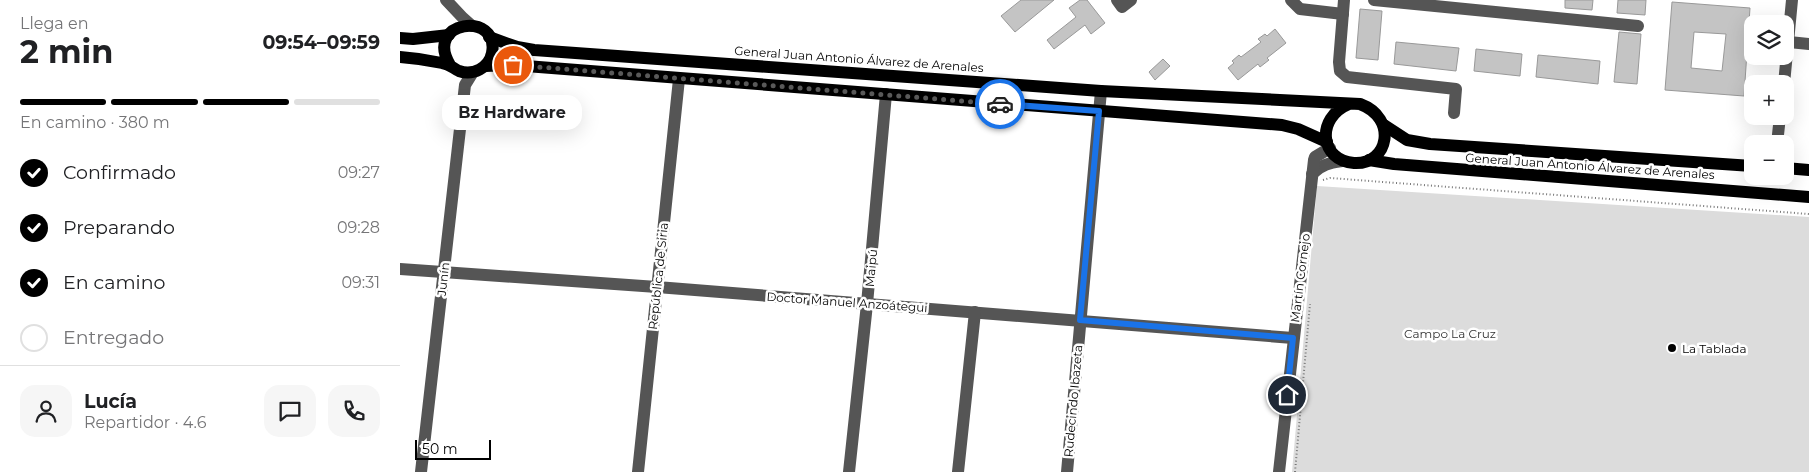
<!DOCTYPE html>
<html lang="es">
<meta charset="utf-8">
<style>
:root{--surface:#fff;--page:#f6f6f6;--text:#202124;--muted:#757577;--line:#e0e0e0;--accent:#000}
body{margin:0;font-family:Montserrat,sans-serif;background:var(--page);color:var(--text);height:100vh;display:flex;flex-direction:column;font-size:19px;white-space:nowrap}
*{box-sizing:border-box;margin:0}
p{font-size:16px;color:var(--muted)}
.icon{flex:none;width:28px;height:28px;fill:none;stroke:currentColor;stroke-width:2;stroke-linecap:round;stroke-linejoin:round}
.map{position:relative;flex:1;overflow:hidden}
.details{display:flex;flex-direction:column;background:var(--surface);width:400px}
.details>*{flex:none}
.tools{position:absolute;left:1344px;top:15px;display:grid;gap:10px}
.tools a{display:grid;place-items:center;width:50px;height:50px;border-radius:10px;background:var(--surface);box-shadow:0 5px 20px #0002;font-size:25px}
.scale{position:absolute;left:15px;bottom:12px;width:76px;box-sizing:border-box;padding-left:5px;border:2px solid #000;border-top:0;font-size:14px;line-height:18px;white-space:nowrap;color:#000;-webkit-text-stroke:4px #fff;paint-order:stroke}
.pin{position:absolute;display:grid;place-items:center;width:42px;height:42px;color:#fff;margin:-21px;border:2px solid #fff;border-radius:50%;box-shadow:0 1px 5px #0007}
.courier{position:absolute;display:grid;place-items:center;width:50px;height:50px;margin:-25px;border:4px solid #1a73e8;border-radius:50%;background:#fff;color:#222;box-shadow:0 1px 6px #0007}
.bubble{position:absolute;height:35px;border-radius:15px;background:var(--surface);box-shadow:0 5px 20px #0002;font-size:16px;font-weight:700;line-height:35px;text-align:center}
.headline em{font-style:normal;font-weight:700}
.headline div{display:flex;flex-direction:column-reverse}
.headline{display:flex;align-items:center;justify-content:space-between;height:85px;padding:0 20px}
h1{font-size:32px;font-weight:700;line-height:38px}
.bar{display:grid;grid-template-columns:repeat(4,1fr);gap:8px 5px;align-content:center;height:60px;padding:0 20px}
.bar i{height:6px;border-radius:4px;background:var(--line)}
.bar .active{background:var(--accent)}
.bar p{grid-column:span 4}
.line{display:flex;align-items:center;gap:12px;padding:0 20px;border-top:1px solid var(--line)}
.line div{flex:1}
.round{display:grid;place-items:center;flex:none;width:52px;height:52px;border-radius:15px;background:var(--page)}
ol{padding:0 20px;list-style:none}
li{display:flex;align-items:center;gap:15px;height:55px}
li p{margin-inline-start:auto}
li .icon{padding:5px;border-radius:50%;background:var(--accent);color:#fff;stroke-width:4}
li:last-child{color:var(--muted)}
li i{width:28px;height:28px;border:2px solid var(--line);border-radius:50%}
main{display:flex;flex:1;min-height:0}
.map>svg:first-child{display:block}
</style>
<main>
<section class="details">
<div class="headline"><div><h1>2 min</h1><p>Llega en</p></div><em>09:54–09:59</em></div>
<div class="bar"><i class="active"></i><i class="active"></i><i class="active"></i><i></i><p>En camino · 380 m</p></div>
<ol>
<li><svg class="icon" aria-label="check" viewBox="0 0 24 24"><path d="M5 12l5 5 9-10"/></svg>Confirmado<p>09:27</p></li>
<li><svg class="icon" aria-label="check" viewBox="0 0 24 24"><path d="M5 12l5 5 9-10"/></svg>Preparando<p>09:28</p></li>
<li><svg class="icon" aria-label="check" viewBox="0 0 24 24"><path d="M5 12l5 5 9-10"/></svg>En camino<p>09:31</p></li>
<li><i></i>Entregado</li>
</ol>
<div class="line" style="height:90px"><a class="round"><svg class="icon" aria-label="person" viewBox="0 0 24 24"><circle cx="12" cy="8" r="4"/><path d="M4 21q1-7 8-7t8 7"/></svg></a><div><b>Lucía</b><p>Repartidor · 4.6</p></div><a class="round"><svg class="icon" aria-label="chat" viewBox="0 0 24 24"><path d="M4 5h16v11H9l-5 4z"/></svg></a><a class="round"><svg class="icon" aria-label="phone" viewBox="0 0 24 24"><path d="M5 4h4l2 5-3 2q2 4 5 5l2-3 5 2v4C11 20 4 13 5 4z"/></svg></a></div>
</section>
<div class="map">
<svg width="1409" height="472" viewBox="0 0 1409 472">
<rect width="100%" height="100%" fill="#fff"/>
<path fill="#dcdcdc" d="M917,186L1409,217V472H892Z"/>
<g fill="#c4c4c4" stroke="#999" fill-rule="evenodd">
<path d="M621,0H654L615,32L601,16Z"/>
<path d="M680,0H687L705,23L691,34L685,25L654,49L647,40L676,17L669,8Z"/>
<path d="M1165,0H1193L1192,10L1165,8Z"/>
<path d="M1218,0H1246L1245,15L1217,13Z"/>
<path d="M1272,2L1350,8L1344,96L1265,90ZM1294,32L1326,34L1322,71L1291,68Z"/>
<path d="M960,9L982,11L978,60L956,58Z"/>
<path d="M875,29L886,43L867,58L869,60L860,67L858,64L838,80L828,68L834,63L832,61L839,55L841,57L861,42L858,39L865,34L867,36Z"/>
<path d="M1219,32L1241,34L1237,84L1214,82Z"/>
<path d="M996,42L1059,48L1056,71L994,64Z"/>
<path d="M1076,49L1122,54L1120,76L1074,71Z"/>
<path d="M1138,55L1200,61L1198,84L1136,77Z"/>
<path d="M763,59L770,66L755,80L749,72Z"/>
</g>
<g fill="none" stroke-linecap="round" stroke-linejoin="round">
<g stroke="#777" stroke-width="2" stroke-dasharray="1 2.5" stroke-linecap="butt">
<path d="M923,180L930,178L1409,214"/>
<path d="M895,472L910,304"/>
</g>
<g stroke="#555" stroke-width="12">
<path d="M46,0L63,18L72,26"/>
<path d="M717,0L722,7L731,0"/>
<path d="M891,0L900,9L943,14"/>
<path d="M944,0L939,62L940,71L947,77L1056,89L1054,113"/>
<path d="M974,0L1238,26"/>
<path d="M1389,42L1409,44"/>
<path d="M1384,84L1392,0"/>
<path d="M1377,144L1380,116"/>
<path d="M912,174C922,164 930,163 943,161"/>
<path d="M0,269L257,287L893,338"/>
<path d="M21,472L65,85L73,72"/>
<path d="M238,472L279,79"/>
<path d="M449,472L467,304L486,94"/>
<path d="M558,472L575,312"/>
<path d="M667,472L701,91"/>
<path d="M879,472L914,160L915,157L930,148"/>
</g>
<g stroke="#000" stroke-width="12">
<path d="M89,37L117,47L134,50L701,91L960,104C998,118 989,165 954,163C920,161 915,118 949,104"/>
<path d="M0,38L13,39L49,35"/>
<path d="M0,57C14,58 28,60 42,63C49,64 53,68 59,71C73,76 89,68 92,53C100,11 23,20 50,65"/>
<path d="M85,66L113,65L882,125L898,129L927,142"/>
<path d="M984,125L1007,140L1030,144L1352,166"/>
<path d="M969,160L994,164L1409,197"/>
<path d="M1385,168L1409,170"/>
</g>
</g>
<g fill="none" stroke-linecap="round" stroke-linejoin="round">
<path stroke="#595959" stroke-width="5" stroke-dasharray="0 9" d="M113,65L600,104"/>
<path stroke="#1a73e8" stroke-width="6" d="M600,104L699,111L680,320L893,338L887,395"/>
</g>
<circle fill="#000" stroke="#fff" stroke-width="2" cx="1272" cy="348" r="5"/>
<g text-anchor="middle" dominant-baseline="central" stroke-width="5" stroke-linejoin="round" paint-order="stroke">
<g font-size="12" fill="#000" stroke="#fff">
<text transform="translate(459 59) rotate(4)">General Juan Antonio Álvarez de Arenales</text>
<text transform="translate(1190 166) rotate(4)">General Juan Antonio Álvarez de Arenales</text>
<text transform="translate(471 268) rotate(-85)">Maipú</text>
<text transform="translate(258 276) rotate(-84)">República de Siria</text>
<text transform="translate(900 278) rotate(-83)">Martín Cornejo</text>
<text transform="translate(43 279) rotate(-84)">Junín</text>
<text transform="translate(447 302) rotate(4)">Doctor Manuel Anzoátegui</text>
<text transform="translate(673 401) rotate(-85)">Rudecindo Ibazeta</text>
</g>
<g font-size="12" fill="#333" stroke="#fff">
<text x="1050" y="333">Campo La Cruz</text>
</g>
<g font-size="12" fill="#000" stroke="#fff" text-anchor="start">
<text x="1282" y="348">La Tablada</text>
</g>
</g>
</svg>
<div class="tools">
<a><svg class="icon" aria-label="layers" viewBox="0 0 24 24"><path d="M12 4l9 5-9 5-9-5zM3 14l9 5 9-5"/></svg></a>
<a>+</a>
<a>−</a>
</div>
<div class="scale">50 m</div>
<div class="pin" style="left:113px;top:65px;background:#ea580c"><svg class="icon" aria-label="bag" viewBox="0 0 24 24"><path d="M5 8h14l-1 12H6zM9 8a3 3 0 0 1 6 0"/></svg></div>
<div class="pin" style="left:887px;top:395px;background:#1f2937"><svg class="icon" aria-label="home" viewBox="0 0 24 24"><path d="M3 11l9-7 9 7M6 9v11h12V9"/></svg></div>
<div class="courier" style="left:600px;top:104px"><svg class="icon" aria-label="car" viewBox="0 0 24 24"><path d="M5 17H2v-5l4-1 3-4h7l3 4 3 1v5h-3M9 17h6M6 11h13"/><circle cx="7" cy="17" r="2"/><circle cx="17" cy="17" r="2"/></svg></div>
<div class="bubble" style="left:42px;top:95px;width:140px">Bz Hardware</div>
</div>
</main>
